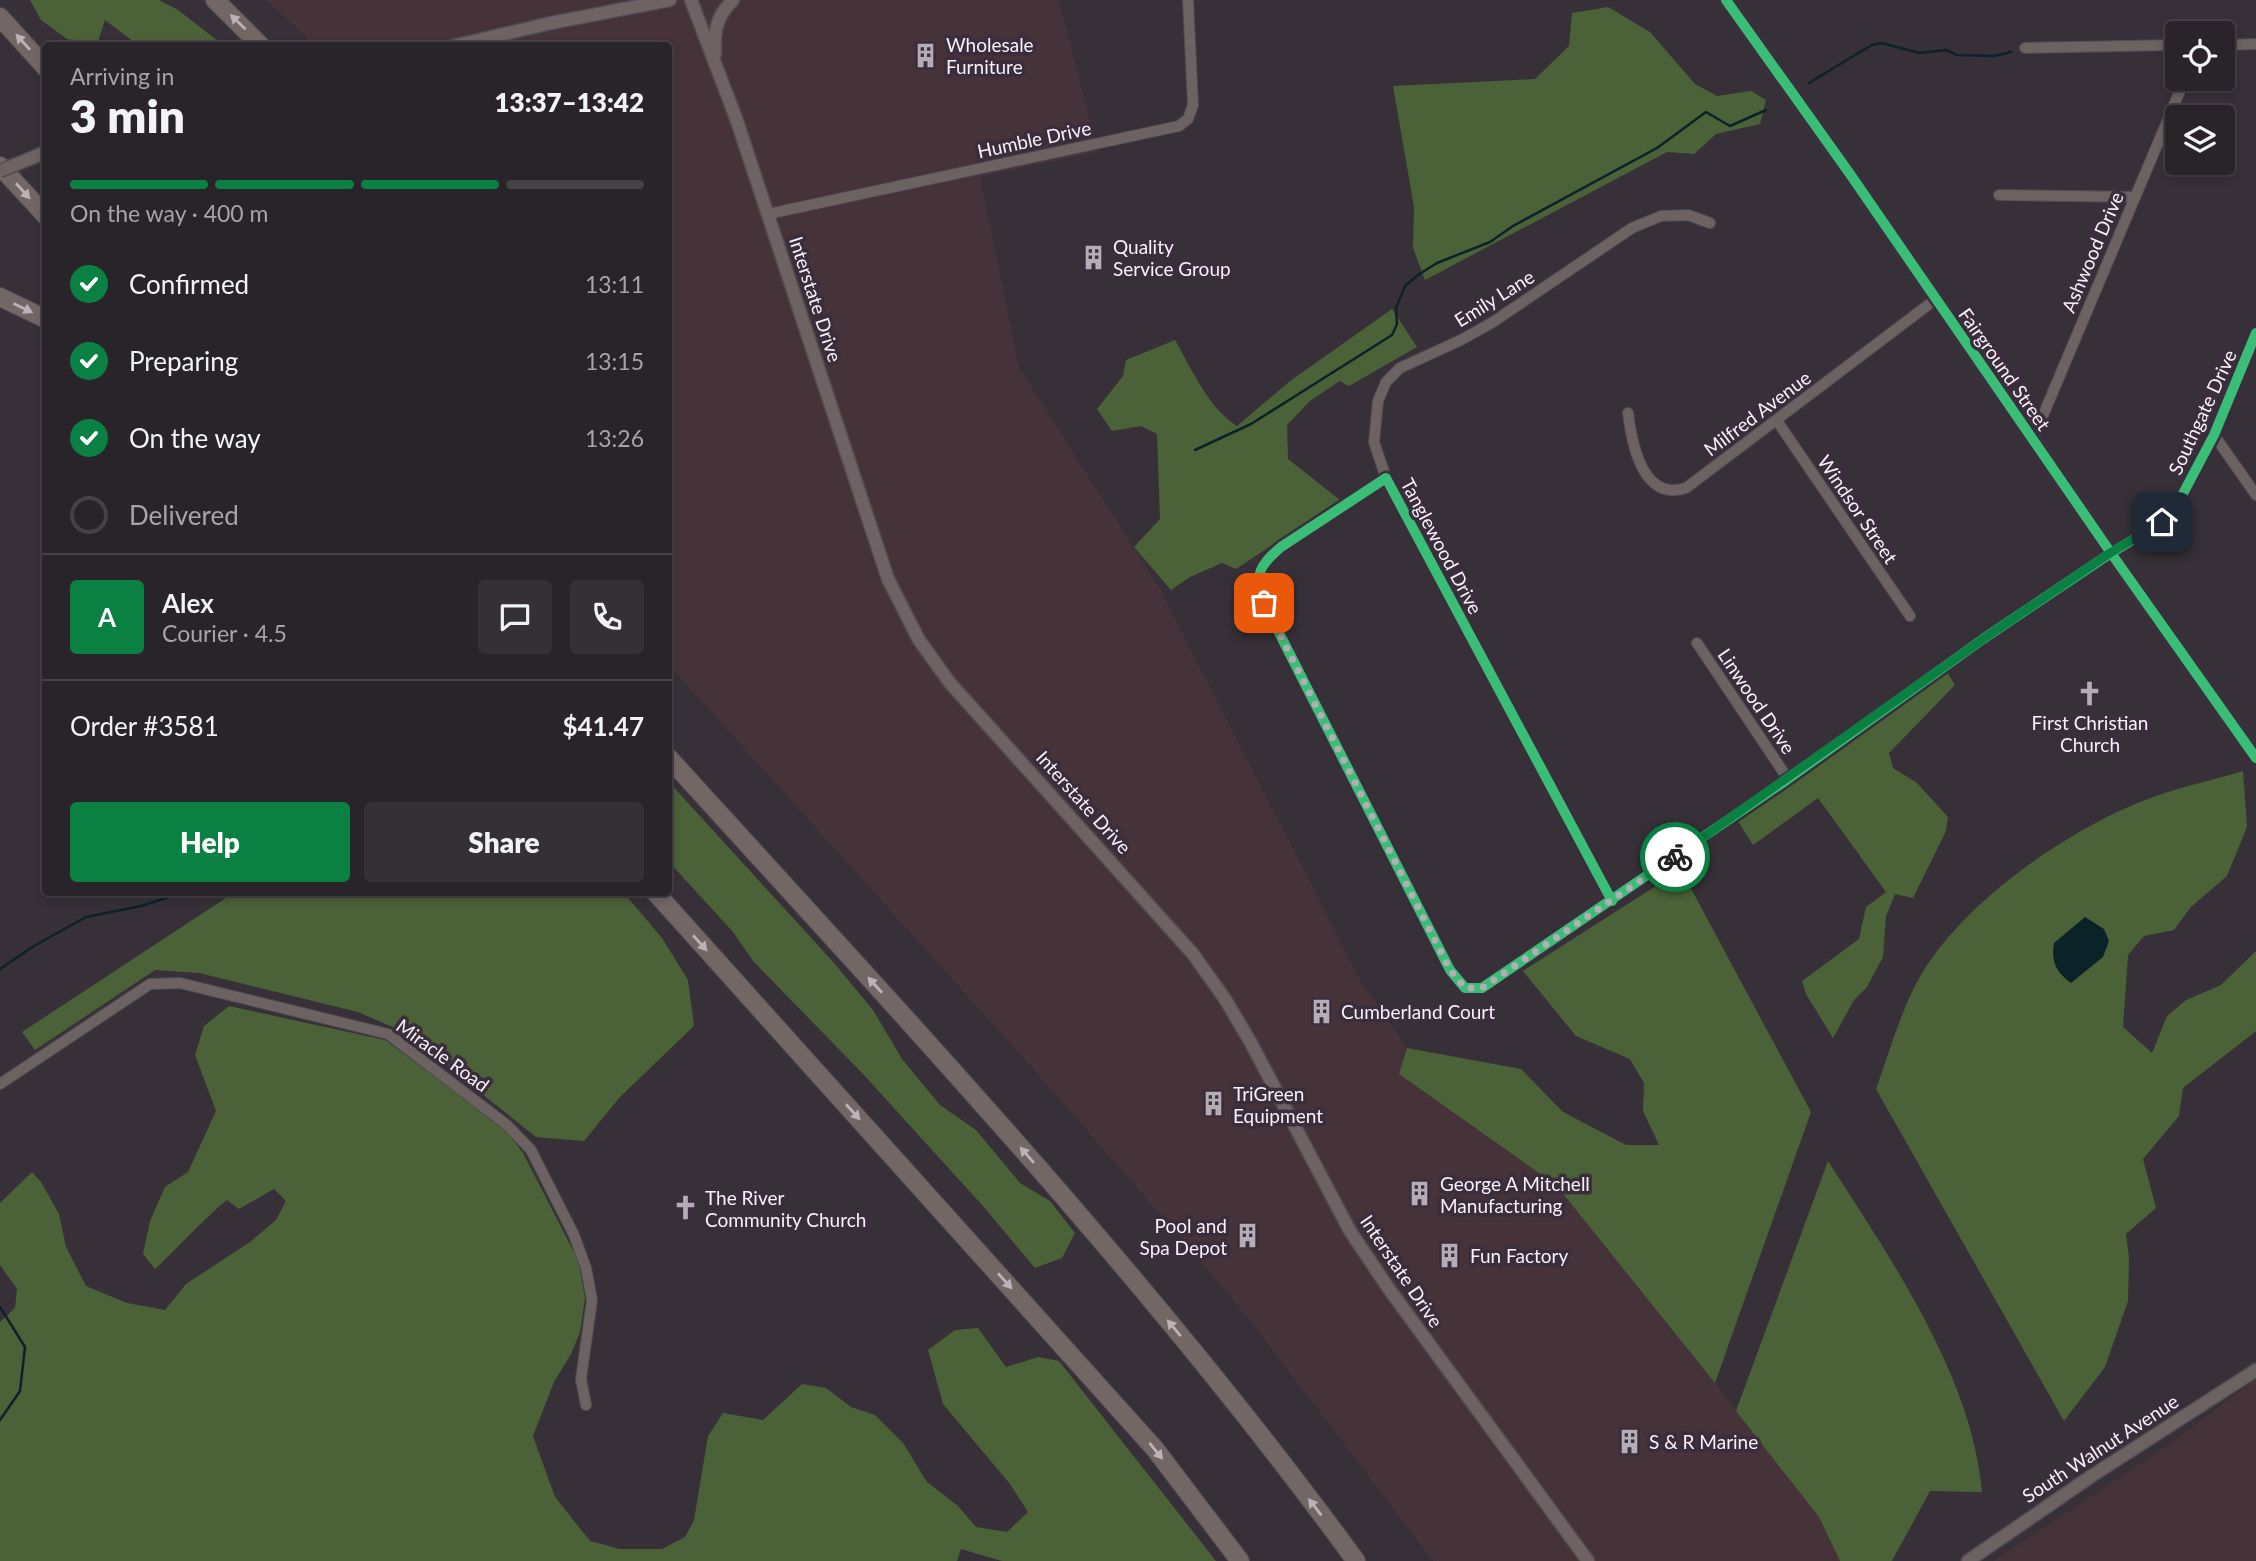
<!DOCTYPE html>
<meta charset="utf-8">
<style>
:root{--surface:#29242a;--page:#353036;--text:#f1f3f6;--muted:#a5a4a8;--line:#454147;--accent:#0b8043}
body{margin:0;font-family:Lato,sans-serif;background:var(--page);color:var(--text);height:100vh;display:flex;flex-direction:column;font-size:26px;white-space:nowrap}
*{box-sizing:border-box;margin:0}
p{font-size:23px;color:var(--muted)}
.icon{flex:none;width:38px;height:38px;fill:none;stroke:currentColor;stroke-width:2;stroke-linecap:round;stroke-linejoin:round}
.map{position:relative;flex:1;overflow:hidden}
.details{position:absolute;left:42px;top:42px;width:630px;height:854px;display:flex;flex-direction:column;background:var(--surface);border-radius:7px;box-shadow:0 4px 10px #0003,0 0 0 2px var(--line)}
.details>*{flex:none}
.fabs{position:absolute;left:2165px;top:21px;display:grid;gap:14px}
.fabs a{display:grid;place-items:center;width:70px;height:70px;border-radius:7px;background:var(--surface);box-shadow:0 4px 10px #0003,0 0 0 2px var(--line);font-size:35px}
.pin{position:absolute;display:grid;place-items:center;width:60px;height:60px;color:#fff;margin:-30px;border-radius:14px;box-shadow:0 4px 10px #0006}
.courier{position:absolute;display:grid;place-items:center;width:70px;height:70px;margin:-35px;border:5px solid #0b8043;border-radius:50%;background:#fff;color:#222;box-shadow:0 2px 9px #0007}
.head em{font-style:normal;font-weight:800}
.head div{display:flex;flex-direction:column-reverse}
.head{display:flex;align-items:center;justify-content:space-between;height:119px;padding:0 28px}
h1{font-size:46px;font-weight:800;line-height:52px}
.bar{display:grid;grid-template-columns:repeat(4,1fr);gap:10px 7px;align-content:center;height:84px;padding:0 28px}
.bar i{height:9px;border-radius:5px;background:var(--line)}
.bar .current{background:var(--accent)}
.bar p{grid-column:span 4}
.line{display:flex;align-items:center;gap:18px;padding:0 28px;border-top:2px solid var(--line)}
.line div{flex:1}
.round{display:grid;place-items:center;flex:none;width:74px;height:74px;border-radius:7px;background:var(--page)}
ol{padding:0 28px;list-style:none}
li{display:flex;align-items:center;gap:21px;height:77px}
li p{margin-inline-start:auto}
li .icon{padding:7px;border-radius:50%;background:var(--accent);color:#fff;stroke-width:4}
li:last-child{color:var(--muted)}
li i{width:38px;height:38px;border:4px solid var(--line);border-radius:50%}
.button{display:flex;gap:14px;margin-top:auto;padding:14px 28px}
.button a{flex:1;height:80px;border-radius:7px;background:var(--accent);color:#fff;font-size:28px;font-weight:800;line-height:80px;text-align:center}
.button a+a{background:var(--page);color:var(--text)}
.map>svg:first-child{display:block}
</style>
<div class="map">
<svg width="2256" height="1561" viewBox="0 0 2256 1561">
<rect width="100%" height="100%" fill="#373038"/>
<g fill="#46333a">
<path d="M267,0H1059L1098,152L980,177L1019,367L1161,591L1360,980L1407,1048L1399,1074L1556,1185L1715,1383L1819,1517L1840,1561H1433L1249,1319L1180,1237L1036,1072L669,665L668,46L314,45Z"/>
<path d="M2256,1379V1561H1993L2167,1446Z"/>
</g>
<g fill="#4b6238">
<path d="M30,0H159L178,10L218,41L214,45H138L105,20L97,44L67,39L41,20Z"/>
<path d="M1608,7L1650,32L1695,84L1717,96L1751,91L1766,100L1760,124L1716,134L1694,154L1667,152L1425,280L1413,248L1414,207L1393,86L1535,79L1569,46L1572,13Z"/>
<path d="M1392,309L1417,347L1349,386L1340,381L1311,400L1287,425L1288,459L1340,500L1236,569L1222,563L1190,577L1171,590L1134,547L1160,519L1157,434L1141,426L1112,431L1097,409L1123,376L1126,360L1175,340C1192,369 1208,408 1237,426L1290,381Z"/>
<path d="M1947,672L1955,685L1889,753L1893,768L1917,783L1948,817L1946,831L1913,898L1895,894L1886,916L1883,957L1867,987L1854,1000L1833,1038L1806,994L1802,981L1859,939L1866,907L1886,892L1818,798L1753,845L1738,821Z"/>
<path d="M2243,771L2247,827L2227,876L2191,907L2174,930L2144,936L2128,955L2123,1027L2152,1053L2167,1016L2186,1000L2221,985L2256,951V1031L2183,1088L2179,1116L2143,1159L2156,1208L2126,1234L2129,1258L2128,1301L2105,1367L2064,1421L1876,1089C1889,1053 1902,1007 1921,975C1966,899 2074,825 2156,796C2184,786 2214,780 2243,771Z"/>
<path d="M668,781L834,963L873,1010L902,1059L940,1105L976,1130L1020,1183L1050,1201L1075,1233L1062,1258L1035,1268L982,1205L864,1075L753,961L733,932L669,862Z"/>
<path d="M1681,870L1811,1112L1715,1383L1556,1185L1399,1074L1407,1048L1521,1069L1563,1112L1626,1145H1659L1643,1111L1644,1083L1630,1059L1576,1036L1523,971Z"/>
<path d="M235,892L624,893L662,938L688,980L694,1026L620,1097L584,1141L536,1137L404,1032L358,1012L199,973L155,970L35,1050L22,1032Z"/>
<path d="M229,1006L385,1040L504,1128L523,1153L578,1260L585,1298L580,1332L571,1354L554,1382L533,1436L555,1497L590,1541L620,1549H662L685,1537L694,1520L708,1436L723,1413L763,1420L802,1384L826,1388L851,1407L875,1415L903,1443L927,1482L958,1506L976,1527L1007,1532L1028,1512L1010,1484L943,1404L928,1350L955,1330L978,1328L1006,1367L1038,1357L1059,1361L1216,1561H1002L961,1549L957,1561H0V1322L15,1308L17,1289L0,1265V1203L32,1172L41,1182L59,1214L66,1247L86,1286L127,1303L165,1310L186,1284L250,1242L276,1220L286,1201L274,1189L239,1209L227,1200C201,1221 180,1246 155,1269L143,1254L150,1221L165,1187L188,1172L216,1111L195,1055L204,1026Z"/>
<path d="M1828,1161C1890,1258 1972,1375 1982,1492L1930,1491L1892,1561H1840L1819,1517L1736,1411Z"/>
</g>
<path fill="#0c2229" d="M2085,917L2104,929L2109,941L2103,957L2071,983C2056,972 2051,962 2054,943Z"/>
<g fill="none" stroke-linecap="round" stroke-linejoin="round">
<g stroke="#0c2229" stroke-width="2.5">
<path d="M1809,83L1855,55L1872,45L1882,43L1919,53L1946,50L1957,55L1994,56L2011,52"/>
<path d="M1195,450L1251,424L1392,335L1397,324L1396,308L1405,286L1418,275L1437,263L1490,242L1513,226L1657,148L1706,112L1730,126L1766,110"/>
<path d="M0,969L34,946L86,917L141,906L185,892"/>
<path d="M0,1307L25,1347L20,1391L0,1420"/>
</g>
<defs>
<g id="minor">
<path d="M2222,45L2256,44"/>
<path d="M2025,48L2177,45"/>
<path d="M1999,195L2135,197"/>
<path d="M768,214L1179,126L1188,119L1193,105L1188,0"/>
<path d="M1628,413C1632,445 1643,502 1686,488L1936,299"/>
<path d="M1777,421L1910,616"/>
<path d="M2214,435L2256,495"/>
<path d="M2033,439L2185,79"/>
<path d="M1386,478L1374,442L1378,401L1386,382L1400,368L1461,340L1493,322L1632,228L1661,216L1688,215L1710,223"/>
<path d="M1697,643L1788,779"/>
<path d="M1612,901L1386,478L1281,547C1259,566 1254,574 1264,603L1450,970L1465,988H1482L1788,779L1983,639L2111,553L2162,522L2178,503L2214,435L2256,333"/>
<path d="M0,1084L150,984L180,983L388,1034L507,1125L531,1150L574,1235L586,1268L592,1300L581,1379L586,1405"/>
</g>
<g id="tertiary">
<path d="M1726,0L1850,174L2111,553L2256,758"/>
<path d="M1968,1561L2093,1475L2256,1370"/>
</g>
<g id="secondary">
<path d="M691,0L737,121L888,579L919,640L950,683L1193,954L1225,999L1251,1043L1350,1231L1389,1289L1588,1561"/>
<path d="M453,46L551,23L670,0"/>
<path d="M715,54C714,31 716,17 733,0"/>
</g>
<g id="motorway">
<path d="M215,0L261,46"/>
<path d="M0,17L46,68"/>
<path d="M0,166L46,216"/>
<path d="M0,297L46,319"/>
<path d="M668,757C905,1018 1148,1276 1356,1561"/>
<path d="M655,892L1155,1449L1240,1561"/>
</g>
</defs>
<use href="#minor" stroke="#514c52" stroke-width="12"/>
<use href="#tertiary" stroke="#514c52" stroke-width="15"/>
<use href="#secondary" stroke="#514c52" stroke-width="15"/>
<use href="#motorway" stroke="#514c52" stroke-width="20"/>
<use href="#minor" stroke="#6b6261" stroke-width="10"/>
<use href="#tertiary" stroke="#6b6261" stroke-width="12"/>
<use href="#secondary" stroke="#6e6362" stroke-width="12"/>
<use href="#motorway" stroke="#736766" stroke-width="18"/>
<defs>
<path id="secondary-bridge" d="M0,171L46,152"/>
</defs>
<use href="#secondary-bridge" stroke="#514c52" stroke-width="15" stroke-linecap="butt"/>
<use href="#secondary-bridge" stroke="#6e6362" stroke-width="12"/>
<defs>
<g id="cycleway">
<path d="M1726,0L1850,174L2111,553L2256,758"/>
<path d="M1612,901L1386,478L1281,547C1259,566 1254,574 1264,603L1450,970L1465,988H1482L1788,779L1983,639L2111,553L2162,522L2178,503L2214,435L2256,333"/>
</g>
</defs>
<use href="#cycleway" stroke="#3a2d3c" stroke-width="15"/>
<use href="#cycleway" stroke="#3abd76" stroke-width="10"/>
</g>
<defs><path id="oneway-solid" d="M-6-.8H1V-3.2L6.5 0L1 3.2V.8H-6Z" transform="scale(1.75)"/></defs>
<g fill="#bdb2b7">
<use href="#oneway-solid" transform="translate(238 22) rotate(-136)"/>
<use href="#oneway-solid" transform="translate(23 42) rotate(-132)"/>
<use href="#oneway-solid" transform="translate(23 191) rotate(48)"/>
<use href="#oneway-solid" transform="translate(23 308) rotate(26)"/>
<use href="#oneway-solid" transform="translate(700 943) rotate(48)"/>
<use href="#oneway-solid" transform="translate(875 985) rotate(-132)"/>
<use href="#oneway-solid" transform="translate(853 1112) rotate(48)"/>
<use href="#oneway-solid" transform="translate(1027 1155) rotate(-131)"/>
<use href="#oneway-solid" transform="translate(1005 1281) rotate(48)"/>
<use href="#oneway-solid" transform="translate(1174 1328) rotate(-130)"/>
<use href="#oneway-solid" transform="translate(1156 1451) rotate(51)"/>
<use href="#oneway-solid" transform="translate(1315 1507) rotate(-128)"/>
</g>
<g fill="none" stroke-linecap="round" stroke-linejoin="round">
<path stroke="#b5adb6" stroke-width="7" stroke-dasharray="0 12.6" d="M1264,603L1450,970L1465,988H1482L1675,857"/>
<path stroke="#0b8043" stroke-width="9" d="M1675,857L1983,639L2110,553L2162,522"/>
</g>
<defs>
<symbol id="building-bare" viewBox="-9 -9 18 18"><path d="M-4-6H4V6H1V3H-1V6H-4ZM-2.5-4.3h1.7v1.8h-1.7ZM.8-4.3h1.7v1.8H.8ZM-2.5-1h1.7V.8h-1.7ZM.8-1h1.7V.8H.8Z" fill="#b5adb6" stroke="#3a2d3c" stroke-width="2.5" paint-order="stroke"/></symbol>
<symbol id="church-bare" viewBox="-9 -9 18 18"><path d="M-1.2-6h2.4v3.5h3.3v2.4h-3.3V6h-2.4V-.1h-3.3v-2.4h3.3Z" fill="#b5adb6" stroke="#3a2d3c" stroke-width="2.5" paint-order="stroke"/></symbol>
</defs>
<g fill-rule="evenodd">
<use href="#building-bare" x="908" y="38" width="35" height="35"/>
<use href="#building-bare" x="1076" y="240" width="35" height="35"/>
<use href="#church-bare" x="2072" y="676" width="35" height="35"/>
<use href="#building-bare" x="1304" y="994" width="35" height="35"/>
<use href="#building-bare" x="1196" y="1086" width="35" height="35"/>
<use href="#building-bare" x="1402" y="1176" width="35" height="35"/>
<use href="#church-bare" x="668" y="1190" width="35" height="35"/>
<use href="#building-bare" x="1230" y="1218" width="35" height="35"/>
<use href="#building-bare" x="1432" y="1238" width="35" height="35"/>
<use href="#building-bare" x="1612" y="1424" width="35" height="35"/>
</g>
<g text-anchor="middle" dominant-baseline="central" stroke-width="7" stroke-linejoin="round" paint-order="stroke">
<g font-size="19" fill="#f9f0fa" stroke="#3a2d3c" text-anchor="start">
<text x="946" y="44">Wholesale<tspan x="946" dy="22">Furniture</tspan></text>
<text x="1113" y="246">Quality<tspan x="1113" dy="22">Service Group</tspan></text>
<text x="2090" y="722" text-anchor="middle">First Christian<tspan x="2090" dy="22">Church</tspan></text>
<text x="1341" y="1011">Cumberland Court</text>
<text x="1233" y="1093">TriGreen<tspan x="1233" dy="22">Equipment</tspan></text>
<text x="1440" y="1183">George A Mitchell<tspan x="1440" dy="22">Manufacturing</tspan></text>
<text x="705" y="1197">The River<tspan x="705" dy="22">Community Church</tspan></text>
<text x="1227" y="1225" text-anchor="end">Pool and<tspan x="1227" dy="22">Spa Depot</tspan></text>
<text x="1470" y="1255">Fun Factory</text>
<text x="1649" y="1441">S &amp; R Marine</text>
</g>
<g font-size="19" fill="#f9f0fa" stroke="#3a2d3c">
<text transform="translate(1034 139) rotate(-12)">Humble Drive</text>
<text transform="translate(2092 252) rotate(-67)">Ashwood Drive</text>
<text transform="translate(1494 298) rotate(-32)">Emily Lane</text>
<text transform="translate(816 299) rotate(72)">Interstate Drive</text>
<text transform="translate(2005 369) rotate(55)">Fairground Street</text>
<text transform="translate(2202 412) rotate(-65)">Southgate Drive</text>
<text transform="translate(1757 413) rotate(-37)">Milfred Avenue</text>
<text transform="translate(1858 509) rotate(56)">Windsor Street</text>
<text transform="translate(1442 546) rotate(62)">Tanglewood Drive</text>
<text transform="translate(1757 701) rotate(56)">Linwood Drive</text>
<text transform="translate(1084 802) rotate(48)">Interstate Drive</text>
<text transform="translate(443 1055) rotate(36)">Miracle Road</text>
<text transform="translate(1402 1271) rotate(56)">Interstate Drive</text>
<text transform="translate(2100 1448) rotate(-33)">South Walnut Avenue</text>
</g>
</g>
</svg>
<div class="fabs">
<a><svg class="icon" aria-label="locate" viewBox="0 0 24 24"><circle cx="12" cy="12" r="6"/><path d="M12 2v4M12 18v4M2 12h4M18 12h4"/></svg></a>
<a><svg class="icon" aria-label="layers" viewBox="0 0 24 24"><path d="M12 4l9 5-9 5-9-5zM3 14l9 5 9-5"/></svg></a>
</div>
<div class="pin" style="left:1264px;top:603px;background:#ea580c"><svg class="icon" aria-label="bag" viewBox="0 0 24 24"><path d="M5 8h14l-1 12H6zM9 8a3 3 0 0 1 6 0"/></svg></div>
<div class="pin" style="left:2162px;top:522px;background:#1f2937"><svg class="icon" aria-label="home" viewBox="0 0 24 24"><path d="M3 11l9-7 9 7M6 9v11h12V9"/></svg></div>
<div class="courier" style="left:1675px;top:857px"><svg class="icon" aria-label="bike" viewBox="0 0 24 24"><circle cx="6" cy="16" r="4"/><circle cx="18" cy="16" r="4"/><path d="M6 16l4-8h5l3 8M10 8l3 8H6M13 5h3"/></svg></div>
<section class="details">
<div class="head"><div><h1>3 min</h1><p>Arriving in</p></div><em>13:37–13:42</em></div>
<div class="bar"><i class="current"></i><i class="current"></i><i class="current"></i><i></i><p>On the way · 400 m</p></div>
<ol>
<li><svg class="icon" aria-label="check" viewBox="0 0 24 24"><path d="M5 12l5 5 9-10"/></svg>Confirmed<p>13:11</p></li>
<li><svg class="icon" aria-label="check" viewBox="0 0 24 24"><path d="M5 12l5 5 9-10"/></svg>Preparing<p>13:15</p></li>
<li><svg class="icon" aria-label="check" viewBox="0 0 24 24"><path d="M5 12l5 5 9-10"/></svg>On the way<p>13:26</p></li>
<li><i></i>Delivered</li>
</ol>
<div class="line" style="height:126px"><b class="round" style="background:var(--accent);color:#fff">A</b><div><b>Alex</b><p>Courier · 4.5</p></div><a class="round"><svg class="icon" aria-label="chat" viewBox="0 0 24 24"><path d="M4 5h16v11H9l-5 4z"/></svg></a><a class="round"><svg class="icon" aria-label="phone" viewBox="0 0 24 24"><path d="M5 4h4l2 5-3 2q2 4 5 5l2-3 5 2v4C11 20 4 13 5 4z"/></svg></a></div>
<div class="line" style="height:91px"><div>Order #3581</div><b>$41.47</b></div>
<div class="button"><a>Help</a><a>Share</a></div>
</section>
</div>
